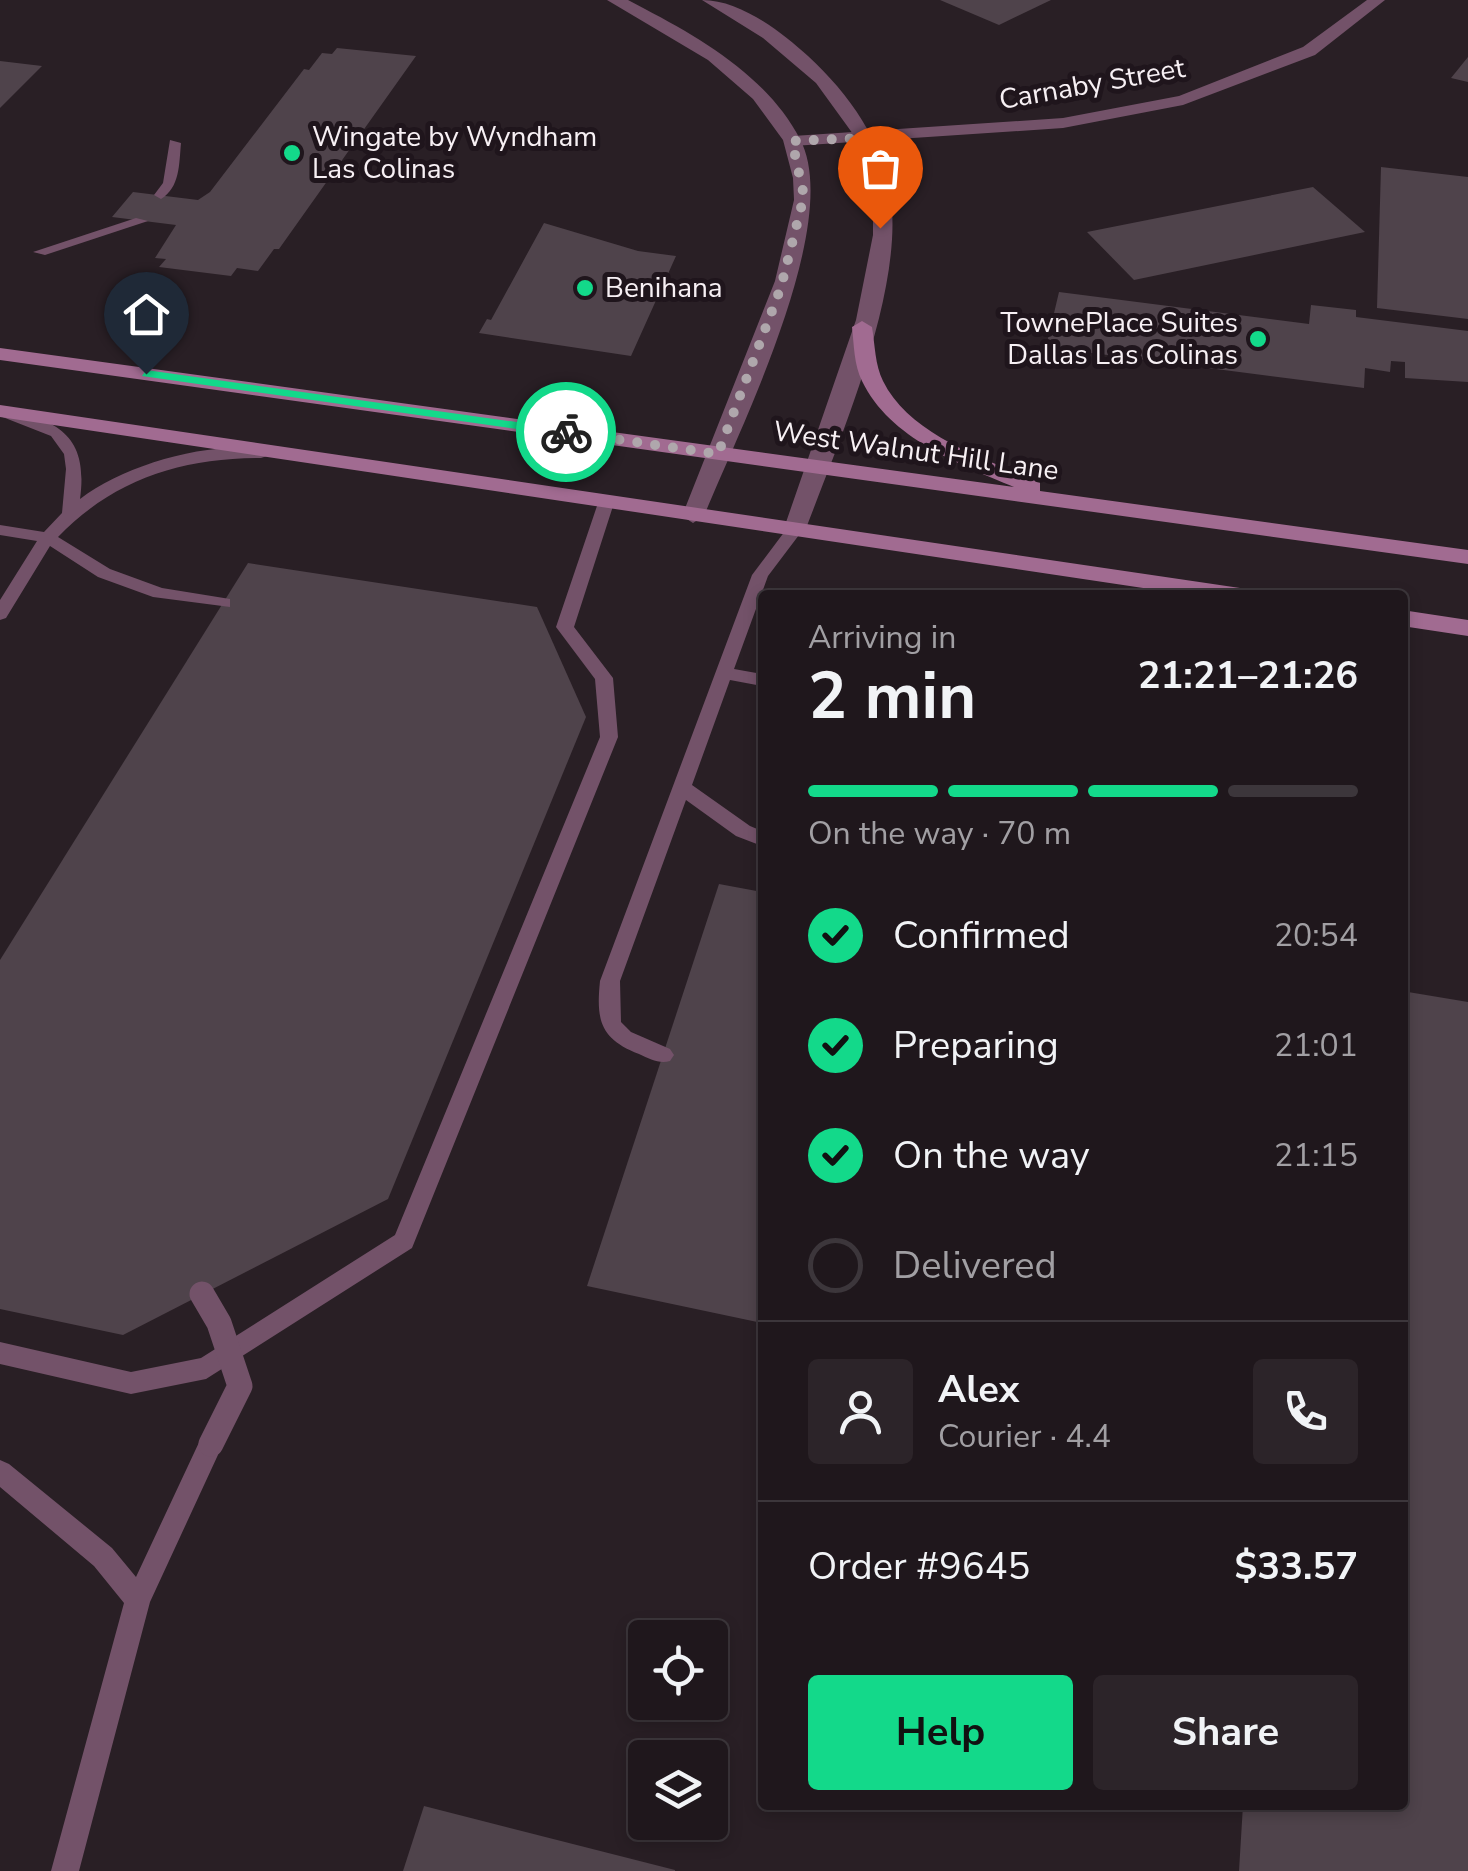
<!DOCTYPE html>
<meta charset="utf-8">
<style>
:root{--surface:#1f171c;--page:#2c2429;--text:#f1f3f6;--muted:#a19fa3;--line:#3c363b;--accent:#13d98a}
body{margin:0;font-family:"Nunito Sans",sans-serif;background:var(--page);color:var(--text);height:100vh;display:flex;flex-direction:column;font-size:38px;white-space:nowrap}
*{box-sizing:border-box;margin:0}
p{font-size:32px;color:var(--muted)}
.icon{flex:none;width:55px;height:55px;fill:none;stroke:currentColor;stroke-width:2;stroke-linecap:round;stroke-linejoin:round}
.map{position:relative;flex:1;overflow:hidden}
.sheet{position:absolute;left:758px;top:590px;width:650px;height:1220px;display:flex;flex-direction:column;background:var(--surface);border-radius:10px;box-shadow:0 5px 15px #0003,0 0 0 2px var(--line)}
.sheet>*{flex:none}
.controls{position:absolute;left:628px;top:1620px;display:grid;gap:20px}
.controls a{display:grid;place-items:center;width:100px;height:100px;border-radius:10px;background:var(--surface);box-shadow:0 5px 15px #0003,0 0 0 2px var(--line);font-size:50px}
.pin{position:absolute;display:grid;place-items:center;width:85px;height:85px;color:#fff;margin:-102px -42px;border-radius:50% 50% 50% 0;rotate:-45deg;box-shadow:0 0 10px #0007}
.pin .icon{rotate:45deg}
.courier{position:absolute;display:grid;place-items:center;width:100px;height:100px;margin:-50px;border:8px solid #13d98a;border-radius:50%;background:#fff;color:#222;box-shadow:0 2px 12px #0007}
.summary em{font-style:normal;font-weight:700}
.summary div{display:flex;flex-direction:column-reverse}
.summary{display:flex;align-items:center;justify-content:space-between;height:170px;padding:0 50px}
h1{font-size:65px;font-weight:700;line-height:75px}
.bar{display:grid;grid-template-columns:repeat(4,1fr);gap:15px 10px;align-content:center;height:120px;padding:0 50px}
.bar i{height:12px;border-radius:8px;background:var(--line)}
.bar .active{background:var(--accent)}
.bar p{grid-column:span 4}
.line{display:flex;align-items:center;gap:25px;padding:0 50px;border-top:2px solid var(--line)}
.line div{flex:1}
.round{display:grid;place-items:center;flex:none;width:105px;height:105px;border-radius:10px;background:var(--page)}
ol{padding:0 50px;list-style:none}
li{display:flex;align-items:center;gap:30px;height:110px}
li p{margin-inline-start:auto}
li .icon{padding:10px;border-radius:50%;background:var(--accent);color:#111;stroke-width:4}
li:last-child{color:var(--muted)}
li i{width:55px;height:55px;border:5px solid var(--line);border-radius:50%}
.action{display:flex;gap:20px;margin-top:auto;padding:20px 50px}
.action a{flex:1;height:115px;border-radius:10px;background:var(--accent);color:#111;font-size:40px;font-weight:700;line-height:115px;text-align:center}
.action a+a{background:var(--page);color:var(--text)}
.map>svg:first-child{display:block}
</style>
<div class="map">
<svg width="1468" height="1871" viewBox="0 0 1468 1871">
<rect width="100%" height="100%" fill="#291f25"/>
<g fill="#4f434b">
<path d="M940,0H1051L999,25Z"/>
<path d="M337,48L416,56L279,249H274L258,271L237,268L231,276L159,267L166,259L155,258L176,225L112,217L133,192L198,200L210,192L304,69L309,70L322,53L332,54Z"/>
<path d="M1468,57V82L1451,78Z"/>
<path d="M0,61L42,66L0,108Z"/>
<path d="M1381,167L1468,177V319L1377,308Z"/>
<path d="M1313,187L1365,232L1134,280L1087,232Z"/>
<path d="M544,223L638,251L676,256L631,356L479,333L487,319L491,320Z"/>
<path d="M1059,292L1309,324L1311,305L1356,310V317L1468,331V382L1405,378V362L1391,361L1390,372L1365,368L1364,388L1046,347Z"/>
<path d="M248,563L537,607L586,717L388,1199L123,1335L0,1309V960Z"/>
<path d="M719,884L762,892V1323L587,1286Z"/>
<path d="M1402,991L1468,1002V1871H1239L1243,1805H1402Z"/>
<path d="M424,1806L675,1870V1871H403Z"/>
</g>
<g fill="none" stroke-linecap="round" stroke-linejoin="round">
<g fill="#735269" fill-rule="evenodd">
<path d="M170,140L181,143C179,165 180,187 161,199L154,195L163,183Z"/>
<path d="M136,218L148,221L45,255L33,252Z"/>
<path d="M0,406C56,421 89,433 80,499C126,464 210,440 267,450V456L261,458C182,458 114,479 58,537L110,569L162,588L230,599V607L153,597L98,577L50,546L6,618L0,620V600L37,541L0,535V525L44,532L62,513L66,469L64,454L51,436L0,416Z"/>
<path d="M606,498L614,503L574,627L613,678L618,737L412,1248L206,1379L131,1394L0,1364V1342L131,1372L201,1358L395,1235L600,737L595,679L556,627L598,503Z"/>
<path d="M794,526L802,531L768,576L734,669L762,674V686L730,680L692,785L750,826L762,831V846L736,836L686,800L620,981L621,1022L631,1032L670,1049L674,1055L670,1061C659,1064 650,1059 639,1054C600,1039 596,1020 600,981L752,575L788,527Z"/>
<path d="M211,1433L220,1436L223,1444L150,1602L79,1871H51L124,1603L94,1566L0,1487V1460L9,1464L112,1548L136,1577L202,1436Z"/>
</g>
<path fill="#735269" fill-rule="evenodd" d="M1367,0H1385L1315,55L1183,105L1063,128L793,146L784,141L793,136L1063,118L1179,96L1303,47Z"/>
<g fill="#735269" fill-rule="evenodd">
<path d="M607,0H628L645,9C704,40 768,78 800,139C844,223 738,432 704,516L693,523L682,516L775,281L794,200L793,178L783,140L753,99L708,60Z"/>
<path d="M702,0C740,0 780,31 808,56C849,94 884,142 891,199C903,294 839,441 805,531L794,538L783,531L856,320L873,235V200L853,134L816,83L763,38Z"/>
</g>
<g fill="#a16b91" fill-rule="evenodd">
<path d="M862,321L872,327C875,345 875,365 883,381C910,436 988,460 1040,482V491L1468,550V564L0,360V348L1014,487C960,464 890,439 862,381C854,365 854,345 852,327Z"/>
<path d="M0,405L1240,588L1252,595H1190L0,417Z"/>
<path d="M1402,610L1468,620V636L1402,626Z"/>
</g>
<path stroke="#735269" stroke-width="25" d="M202,1294L219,1323L240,1386L211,1444"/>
</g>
<path fill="#13d98a" d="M146,370L566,429L573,432L566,436L142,376Z"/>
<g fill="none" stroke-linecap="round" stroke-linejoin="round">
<path stroke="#afa7ac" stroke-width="10" stroke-dasharray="0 18" d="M566,432L718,454L781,287L804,196L792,141L865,138L882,200L880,228"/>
</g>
<g fill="#13d98a" stroke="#1f151c" stroke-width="4">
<circle cx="292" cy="153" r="10"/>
<circle cx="585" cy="288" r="10"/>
<circle cx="1258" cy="339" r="10"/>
</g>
<g text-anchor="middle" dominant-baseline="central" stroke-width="10" stroke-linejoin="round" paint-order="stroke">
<g font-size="28" fill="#f7f0f4" stroke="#1f151c">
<text transform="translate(1092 84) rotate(-10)">Carnaby Street</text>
<text transform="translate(916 451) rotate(8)">West Walnut Hill Lane</text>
</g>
<g font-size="28" fill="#f7f0f4" stroke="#1f151c" text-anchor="start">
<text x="312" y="137">Wingate by Wyndham<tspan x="312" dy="32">Las Colinas</tspan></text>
<text x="605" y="288">Benihana</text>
<text x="1238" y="323" text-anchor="end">TownePlace Suites<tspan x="1238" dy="32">Dallas Las Colinas</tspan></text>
</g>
</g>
</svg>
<div class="controls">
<a><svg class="icon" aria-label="locate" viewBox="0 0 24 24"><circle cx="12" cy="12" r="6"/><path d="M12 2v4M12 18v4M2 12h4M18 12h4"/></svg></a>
<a><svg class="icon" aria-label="layers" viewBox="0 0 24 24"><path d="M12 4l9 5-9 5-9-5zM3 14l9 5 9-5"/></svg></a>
</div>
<div class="pin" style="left:880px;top:228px;background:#ea580c"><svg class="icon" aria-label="bag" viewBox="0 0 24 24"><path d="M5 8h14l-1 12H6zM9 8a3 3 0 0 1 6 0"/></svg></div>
<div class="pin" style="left:146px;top:374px;background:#1f2937"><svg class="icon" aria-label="home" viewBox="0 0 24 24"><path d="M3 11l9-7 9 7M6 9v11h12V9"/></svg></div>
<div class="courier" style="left:566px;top:432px"><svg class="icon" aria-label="bike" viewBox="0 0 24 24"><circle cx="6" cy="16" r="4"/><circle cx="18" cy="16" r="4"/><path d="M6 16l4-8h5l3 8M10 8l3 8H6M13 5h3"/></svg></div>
<section class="sheet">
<div class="summary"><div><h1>2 min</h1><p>Arriving in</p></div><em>21:21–21:26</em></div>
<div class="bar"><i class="active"></i><i class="active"></i><i class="active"></i><i></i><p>On the way · 70 m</p></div>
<ol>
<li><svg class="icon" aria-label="check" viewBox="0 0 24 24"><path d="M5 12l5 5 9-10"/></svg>Confirmed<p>20:54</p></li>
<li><svg class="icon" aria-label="check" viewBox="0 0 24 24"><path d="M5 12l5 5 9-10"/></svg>Preparing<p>21:01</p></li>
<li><svg class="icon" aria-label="check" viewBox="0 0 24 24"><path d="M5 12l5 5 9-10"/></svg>On the way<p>21:15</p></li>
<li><i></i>Delivered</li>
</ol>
<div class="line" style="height:180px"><a class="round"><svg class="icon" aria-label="person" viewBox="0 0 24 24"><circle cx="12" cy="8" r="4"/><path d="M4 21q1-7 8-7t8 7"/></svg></a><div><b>Alex</b><p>Courier · 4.4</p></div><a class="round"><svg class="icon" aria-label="phone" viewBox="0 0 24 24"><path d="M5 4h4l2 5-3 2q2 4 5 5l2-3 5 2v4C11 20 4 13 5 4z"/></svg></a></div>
<div class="line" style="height:130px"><div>Order #9645</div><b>$33.57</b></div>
<div class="action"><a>Help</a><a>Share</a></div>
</section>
</div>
